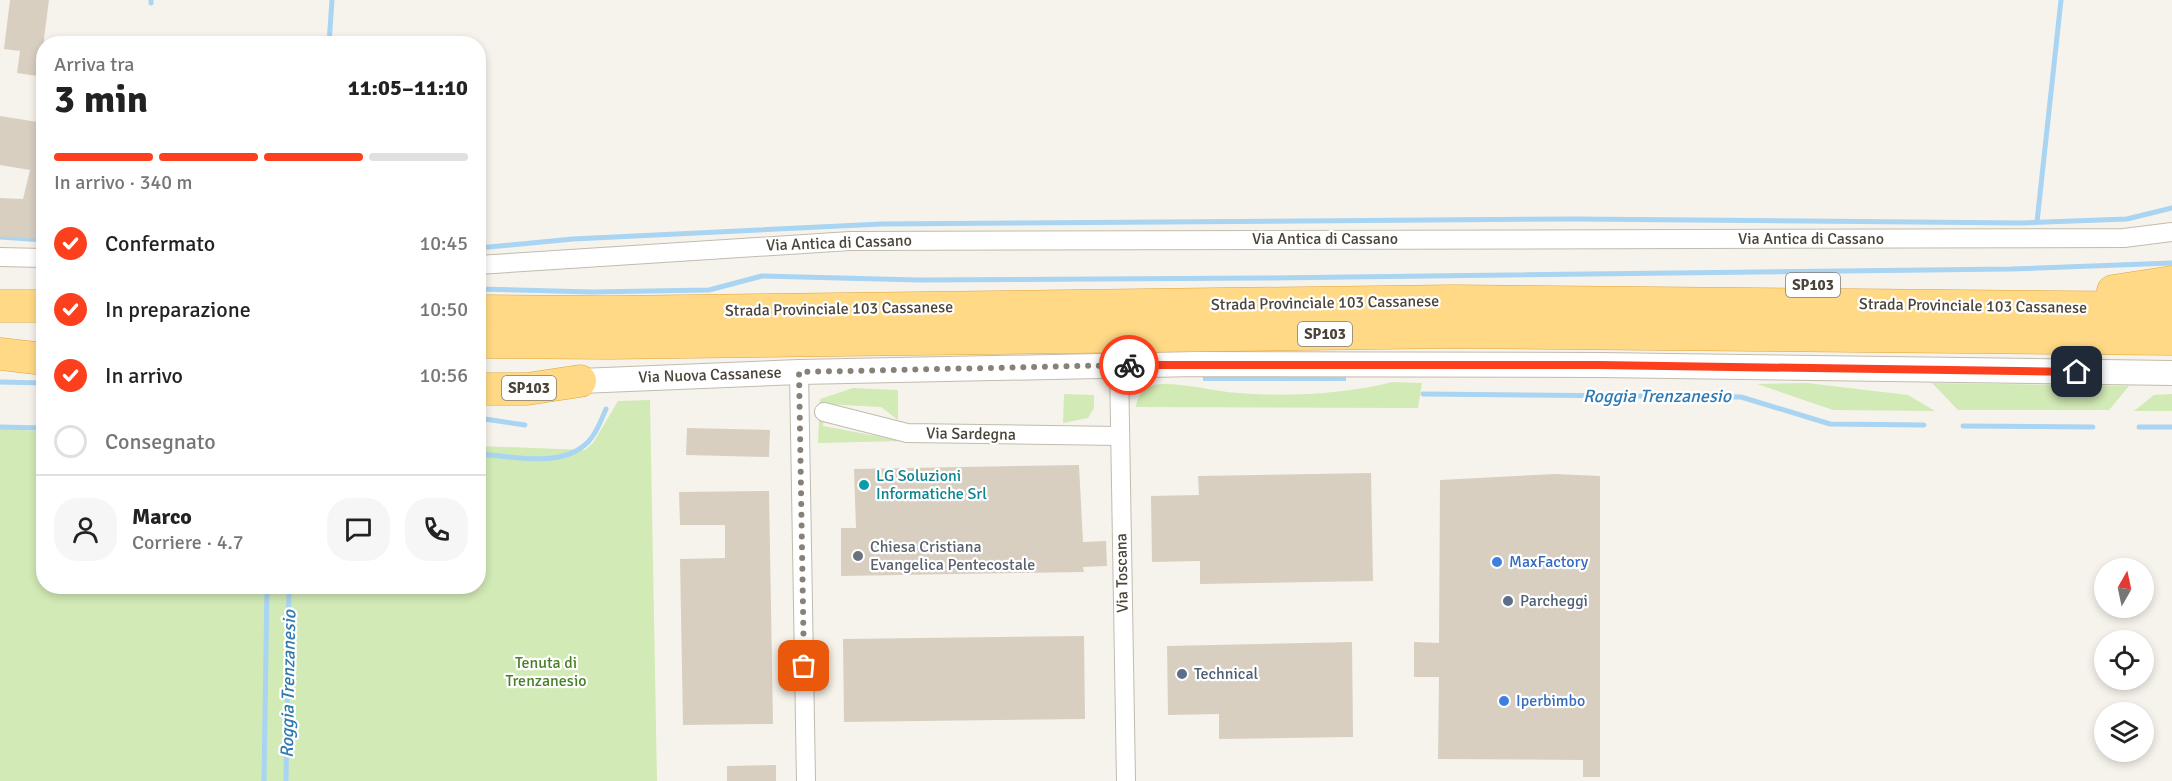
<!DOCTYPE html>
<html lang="it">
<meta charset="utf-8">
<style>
:root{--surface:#fff;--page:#f6f6f6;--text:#222;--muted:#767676;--line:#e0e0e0;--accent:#fc3f1d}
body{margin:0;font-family:Signika,sans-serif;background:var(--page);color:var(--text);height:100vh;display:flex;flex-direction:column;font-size:22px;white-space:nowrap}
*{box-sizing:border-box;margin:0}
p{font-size:20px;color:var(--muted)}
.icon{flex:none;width:33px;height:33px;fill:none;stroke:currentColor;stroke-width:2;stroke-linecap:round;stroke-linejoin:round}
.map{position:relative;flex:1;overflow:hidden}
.panel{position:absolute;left:36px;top:36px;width:450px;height:558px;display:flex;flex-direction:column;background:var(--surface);border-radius:24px;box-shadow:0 3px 9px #0003}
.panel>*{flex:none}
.needle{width:39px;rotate:9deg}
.controls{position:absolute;left:2094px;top:558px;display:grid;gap:12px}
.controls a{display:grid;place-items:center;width:60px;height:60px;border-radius:50%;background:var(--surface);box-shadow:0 3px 9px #0003;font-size:30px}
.pin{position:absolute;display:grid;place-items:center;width:51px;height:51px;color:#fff;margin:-26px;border-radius:12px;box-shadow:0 3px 9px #0006}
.courier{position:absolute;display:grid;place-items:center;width:60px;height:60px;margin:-30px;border:4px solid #fc3f1d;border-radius:50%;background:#fff;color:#222;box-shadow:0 2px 8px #0007}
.head em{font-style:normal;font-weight:800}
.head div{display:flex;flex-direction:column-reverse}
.head{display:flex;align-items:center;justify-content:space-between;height:102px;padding:0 18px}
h1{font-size:39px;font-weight:800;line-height:45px}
.bar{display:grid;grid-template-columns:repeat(4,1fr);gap:9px 6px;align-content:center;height:72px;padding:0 18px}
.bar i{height:8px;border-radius:4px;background:var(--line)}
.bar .active{background:var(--accent)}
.bar p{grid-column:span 4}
.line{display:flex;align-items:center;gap:15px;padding:0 18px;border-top:2px solid var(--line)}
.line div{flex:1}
.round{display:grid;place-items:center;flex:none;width:63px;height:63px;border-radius:24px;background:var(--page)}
ol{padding:0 18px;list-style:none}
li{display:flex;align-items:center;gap:18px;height:66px}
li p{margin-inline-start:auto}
li .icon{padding:6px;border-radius:50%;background:var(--accent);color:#fff;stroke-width:4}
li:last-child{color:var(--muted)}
li i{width:33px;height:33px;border:3px solid var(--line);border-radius:50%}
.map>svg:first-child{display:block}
</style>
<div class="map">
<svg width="2172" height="781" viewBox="0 0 2172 781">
<rect width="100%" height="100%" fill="#f6f3ec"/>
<g fill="#d2eab5">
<path d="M1393,382L1422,383L1418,408L1136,407C1137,393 1147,385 1160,384C1185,383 1213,391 1238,393C1286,397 1346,394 1393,382Z"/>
<path d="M1807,383L1908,395L1935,411L1833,410L1757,384Z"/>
<path d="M1932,383L2129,386L2109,410H1958Z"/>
<path d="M853,388L898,390V420L881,407L825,404L823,426L903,441L818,443L820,399Z"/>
<path d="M1064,394L1094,395V408L1088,418L1063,423Z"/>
<path d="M2172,394V411H2134L2154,395Z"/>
<path d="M650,400L657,781H0V429L43,431L44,586H478L479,446L585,450L593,443L618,401Z"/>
</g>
<path fill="#a9d4f2" d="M1203,374L1346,375V381H1203Z"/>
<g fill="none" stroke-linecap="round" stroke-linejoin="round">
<g stroke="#a9d4f2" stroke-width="5">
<path d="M151,3V0"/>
<path d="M329,44L332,0"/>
<path d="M2037,222L2061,0"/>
<path d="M0,237L44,240"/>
<path d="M478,248L573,239L881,224L1575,219L2022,223L2127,219L2172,208"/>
<path d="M478,289L592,292L709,290L762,276L918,280L1263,278L2011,269L2172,263"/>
<path d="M0,382L44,383"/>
<path d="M1423,394L1741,397L1830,424L1924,425"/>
<path d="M478,418L525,425"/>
<path d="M1963,426L2093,427"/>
<path d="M0,427L44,428"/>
<path d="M2139,427H2172"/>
<path d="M478,454C512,456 562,469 588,442C597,433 601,420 606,409"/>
<path d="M264,781L267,586"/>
<path d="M286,781L289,586"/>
</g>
</g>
<g fill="#d8cfc1">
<path d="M10,0H49L44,38V77L17,73L20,51L4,49Z"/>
<path d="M0,116L44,123V239L0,237V198L23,199L30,170L0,165Z"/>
<path d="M687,428L770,430L769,457L686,455Z"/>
<path d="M1079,465L1083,542L1106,541L1107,566L1083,567L1084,572L841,576V528H856L854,469Z"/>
<path d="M1371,473L1373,581L1200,584V561L1152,562L1151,496L1199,495L1198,476Z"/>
<path d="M1555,474L1600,476V777H1583V760L1438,759L1439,677H1414V642L1439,643L1440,480Z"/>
<path d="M769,491L773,724L683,725L680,559L725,558V525H680L679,492Z"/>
<path d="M1084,636L1085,719L844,722L843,639Z"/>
<path d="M1352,642L1353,737L1219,739V714L1168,715L1167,646Z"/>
<path d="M776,765V781H727V766Z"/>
</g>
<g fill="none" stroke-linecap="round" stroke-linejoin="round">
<defs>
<g id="minor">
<path d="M0,257L44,258"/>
<path d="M478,265L850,241L2124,238L2172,232"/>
<path d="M1119,365L1126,781"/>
<path d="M799,372L806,781"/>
<path d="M824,412L907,433L1120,436"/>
</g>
<path id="tertiary" d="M580,381L799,372L1197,364L1599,365L2172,373"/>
<g id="trunk">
<path d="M2113,291L2172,282"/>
<path d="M0,306H44"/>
<path d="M478,311L609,312L1453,301L2172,308"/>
<path d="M478,342L610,343L1455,332L2172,339"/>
<path d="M0,354L44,359"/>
<path d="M478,389H527L580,381"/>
</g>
</defs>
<use href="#minor" stroke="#c2bbae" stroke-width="20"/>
<use href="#tertiary" stroke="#c2bbae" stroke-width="26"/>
<use href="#trunk" stroke="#e0a43c" stroke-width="33"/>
<use href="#minor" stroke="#fff" stroke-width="18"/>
<use href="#tertiary" stroke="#fff" stroke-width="24"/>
<use href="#trunk" stroke="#ffd985" stroke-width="32"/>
</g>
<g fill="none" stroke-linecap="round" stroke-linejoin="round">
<path stroke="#878178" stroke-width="6" stroke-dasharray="0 10.8" d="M804,666L799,372L1129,365"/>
<path stroke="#fc3f1d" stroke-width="8" d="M1129,365H1599L2077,372"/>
</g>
<circle fill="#0f9aa8" stroke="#fff" stroke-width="2" cx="864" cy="485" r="6"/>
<circle fill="#6b7280" stroke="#fff" stroke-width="2" cx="858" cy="556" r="6"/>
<g fill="#3f7fe0" stroke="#fff" stroke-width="2">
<circle cx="1497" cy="562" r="6"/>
<circle cx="1504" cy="701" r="6"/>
</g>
<g fill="#5c6f8a" stroke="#fff" stroke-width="2">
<circle cx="1508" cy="601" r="6"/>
<circle cx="1182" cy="674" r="6"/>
</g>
<g text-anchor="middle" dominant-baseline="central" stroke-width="4.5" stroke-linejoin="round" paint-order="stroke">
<g fill="#fff" stroke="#817c74" stroke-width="1.5">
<rect x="1786" y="273" width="54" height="24" rx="4.5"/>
<rect x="1298" y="322" width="54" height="24" rx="4.5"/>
<rect x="502" y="376" width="54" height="24" rx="4.5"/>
</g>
<g font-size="15" font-weight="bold" fill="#4b4439">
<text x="1813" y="285">SP103</text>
<text x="1325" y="334">SP103</text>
<text x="529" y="388">SP103</text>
</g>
<g font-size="16" fill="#4b4439" stroke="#fff">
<text x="1325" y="239">Via Antica di Cassano</text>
<text x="1811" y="239">Via Antica di Cassano</text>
<text transform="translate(839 243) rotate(-2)">Via Antica di Cassano</text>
<text transform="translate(1325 303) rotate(-1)">Strada Provinciale 103 Cassanese</text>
<text transform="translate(1973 306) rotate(1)">Strada Provinciale 103 Cassanese</text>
<text transform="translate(839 309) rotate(-1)">Strada Provinciale 103 Cassanese</text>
<text transform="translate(710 375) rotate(-2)">Via Nuova Cassanese</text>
<text transform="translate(971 434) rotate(1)">Via Sardegna</text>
<text transform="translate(1122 573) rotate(-91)">Via Toscana</text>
</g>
<g font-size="16" fill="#0d838f" stroke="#fff" text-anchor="start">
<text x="876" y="476">LG Soluzioni<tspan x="876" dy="18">Informatiche Srl</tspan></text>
</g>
<g font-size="16" fill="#5b616d" stroke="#fff" text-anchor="start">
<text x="870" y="547">Chiesa Cristiana<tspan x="870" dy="18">Evangelica Pentecostale</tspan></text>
</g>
<g font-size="16" fill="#366cbe" stroke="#fff" text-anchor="start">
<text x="1509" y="562">MaxFactory</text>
<text x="1516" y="701">Iperbimbo</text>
</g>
<g font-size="16" fill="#4e5e75" stroke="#fff" text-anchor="start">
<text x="1520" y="601">Parcheggi</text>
<text x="1194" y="674">Technical</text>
</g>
<g font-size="16" fill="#4a7f2a" stroke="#fff">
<text x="546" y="663">Tenuta di<tspan x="546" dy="18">Trenzanesio</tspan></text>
</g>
<g font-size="18" font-style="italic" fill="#2e7ab2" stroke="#fff">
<text x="1657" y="396">Roggia Trenzanesio</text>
<text transform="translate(288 684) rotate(-89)">Roggia Trenzanesio</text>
</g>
</g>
</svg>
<div class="controls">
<a><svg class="needle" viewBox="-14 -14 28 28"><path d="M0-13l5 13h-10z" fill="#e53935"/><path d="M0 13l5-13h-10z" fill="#767676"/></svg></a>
<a><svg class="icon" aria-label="locate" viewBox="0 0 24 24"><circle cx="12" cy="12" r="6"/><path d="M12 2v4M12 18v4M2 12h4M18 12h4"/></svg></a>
<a><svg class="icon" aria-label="layers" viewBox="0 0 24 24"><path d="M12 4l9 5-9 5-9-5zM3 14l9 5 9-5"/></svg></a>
</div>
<div class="pin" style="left:804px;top:666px;background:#ea580c"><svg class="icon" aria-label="bag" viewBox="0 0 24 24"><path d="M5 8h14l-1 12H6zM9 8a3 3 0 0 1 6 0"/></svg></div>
<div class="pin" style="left:2077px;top:372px;background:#1f2937"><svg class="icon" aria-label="home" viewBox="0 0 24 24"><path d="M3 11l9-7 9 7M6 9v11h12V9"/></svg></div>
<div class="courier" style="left:1129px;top:365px"><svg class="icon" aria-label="bike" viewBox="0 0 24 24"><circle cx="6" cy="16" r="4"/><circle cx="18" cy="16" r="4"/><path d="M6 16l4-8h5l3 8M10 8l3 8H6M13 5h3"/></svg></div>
<section class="panel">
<div class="head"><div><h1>3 min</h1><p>Arriva tra</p></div><em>11:05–11:10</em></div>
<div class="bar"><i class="active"></i><i class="active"></i><i class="active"></i><i></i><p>In arrivo · 340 m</p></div>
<ol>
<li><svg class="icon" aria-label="check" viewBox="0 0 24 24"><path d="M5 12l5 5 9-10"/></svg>Confermato<p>10:45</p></li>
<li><svg class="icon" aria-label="check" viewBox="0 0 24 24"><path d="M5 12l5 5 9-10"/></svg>In preparazione<p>10:50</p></li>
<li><svg class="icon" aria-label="check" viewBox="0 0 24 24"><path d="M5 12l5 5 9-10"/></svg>In arrivo<p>10:56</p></li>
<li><i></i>Consegnato</li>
</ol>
<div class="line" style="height:108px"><a class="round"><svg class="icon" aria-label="person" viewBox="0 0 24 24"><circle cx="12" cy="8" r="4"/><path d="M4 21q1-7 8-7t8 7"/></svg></a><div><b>Marco</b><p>Corriere · 4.7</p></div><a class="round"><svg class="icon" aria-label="chat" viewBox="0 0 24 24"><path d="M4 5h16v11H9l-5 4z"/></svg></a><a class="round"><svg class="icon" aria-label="phone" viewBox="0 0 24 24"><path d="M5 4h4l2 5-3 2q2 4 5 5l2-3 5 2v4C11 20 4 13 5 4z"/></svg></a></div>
</section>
</div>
